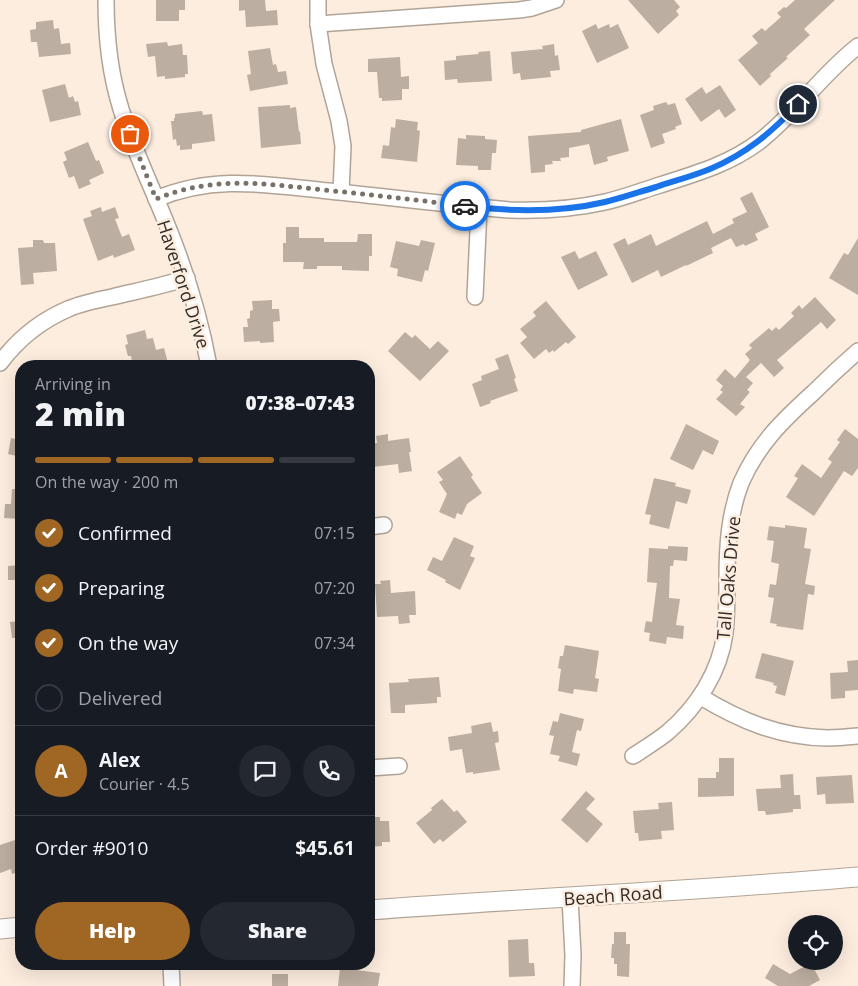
<!DOCTYPE html>
<meta charset="utf-8">
<style>
:root{--surface:#171b24;--page:#242831;--text:#f1f3f6;--muted:#9ea1a6;--line:#363941;--accent:#9f6624}
body{margin:0;font-family:"Open Sans",sans-serif;background:var(--page);color:var(--text);height:100vh;display:flex;flex-direction:column;font-size:19px;white-space:nowrap}
*{box-sizing:border-box;margin:0}
p{font-size:16px;color:var(--muted)}
.icon{flex:none;width:28px;height:28px;fill:none;stroke:currentColor;stroke-width:2;stroke-linecap:round;stroke-linejoin:round}
.map{position:relative;flex:1;overflow:hidden}
.panel{position:absolute;left:15px;top:360px;width:360px;height:610px;display:flex;flex-direction:column;background:var(--surface);border-radius:20px;box-shadow:0 5px 20px #0002}
.panel>*{flex:none}
.buttons{position:absolute;left:788px;top:915px;display:grid;gap:10px}
.buttons a{display:grid;place-items:center;width:55px;height:55px;border-radius:50%;background:var(--surface);box-shadow:0 5px 20px #0002;font-size:25px}
.pin{position:absolute;display:grid;place-items:center;width:42px;height:42px;color:#fff;margin:-21px;border:2px solid #fff;border-radius:50%;box-shadow:0 1px 5px #0007}
.courier{position:absolute;display:grid;place-items:center;width:50px;height:50px;margin:-25px;border:4px solid #1a73e8;border-radius:50%;background:#fff;color:#222;box-shadow:0 1px 6px #0007}
.summary em{font-style:normal;font-weight:800}
.summary div{display:flex;flex-direction:column-reverse}
.summary{display:flex;align-items:center;justify-content:space-between;height:85px;padding:0 20px}
h1{font-size:32px;font-weight:800;line-height:38px}
.bar{display:grid;grid-template-columns:repeat(4,1fr);gap:8px 5px;align-content:center;height:60px;padding:0 20px}
.bar i{height:6px;border-radius:4px;background:var(--line)}
.bar .selected{background:var(--accent)}
.bar p{grid-column:span 4}
.line{display:flex;align-items:center;gap:12px;padding:0 20px;border-top:1px solid var(--line)}
.line div{flex:1}
.round{display:grid;place-items:center;flex:none;width:52px;height:52px;border-radius:26px;background:var(--page)}
ol{padding:0 20px;list-style:none}
li{display:flex;align-items:center;gap:15px;height:55px}
li p{margin-inline-start:auto}
li .icon{padding:5px;border-radius:50%;background:var(--accent);color:#fff;stroke-width:4}
li:last-child{color:var(--muted)}
li i{width:28px;height:28px;border:2px solid var(--line);border-radius:50%}
.cta{display:flex;gap:10px;margin-top:auto;padding:10px 20px}
.cta a{flex:1;height:58px;border-radius:30px;background:var(--accent);color:#fff;font-size:20px;font-weight:800;line-height:58px;text-align:center}
.cta a+a{background:var(--page);color:var(--text)}
.map>svg:first-child{display:block}
</style>
<div class="map">
<svg width="858" height="986" viewBox="0 0 858 986">
<rect width="100%" height="100%" fill="#fceddf"/>
<g fill="#bcaea0">
<path d="M156,0H185V10H179V21H156Z"/>
<path d="M239,0H265L266,11L277,10L278,25L246,27L245,10L239,11Z"/>
<path d="M628,0H674L680,7L676,11L679,15L658,34Z"/>
<path d="M795,0H835L804,29L810,35L786,57L788,58L770,74L771,76L760,86L738,60L758,43L752,36L762,28L765,31L781,17L777,13L784,7L786,8Z"/>
<path d="M53,20L54,29L59,28L61,44L70,43L71,54L39,57L37,42H31L30,30L36,29V22Z"/>
<path d="M596,24L598,29L609,24L610,28L618,24L629,48L597,63L582,31Z"/>
<path d="M167,42L168,46L182,44L183,55H187L188,74H185V77L165,79V76L157,77L155,56L148,57L146,44Z"/>
<path d="M554,44L555,56L558,55L560,70L550,71L551,77L521,80L520,73L513,74L511,52L543,49L542,46Z"/>
<path d="M270,48L273,65L276,64L278,72L286,71L288,84L250,91L247,75L251,74L248,51Z"/>
<path d="M490,51L492,81L458,83L457,79L445,80L444,61L456,60V56L479,54L478,52Z"/>
<path d="M400,57L401,77L409,76V89H402V100L382,101V98H379L377,72H368V59Z"/>
<path d="M65,84L69,98L73,96L75,102L78,101L81,115L50,122L42,90Z"/>
<path d="M720,85L736,110L725,118L719,109L701,122L685,99L702,87L706,94Z"/>
<path d="M666,102L668,105L675,103L682,124L675,127L676,129L662,134L665,143L651,148L640,115L654,110L653,106Z"/>
<path d="M290,105V108L296,107L299,132L300,131L301,144L261,148L258,107Z"/>
<path d="M202,111L203,115L212,114L215,141L192,144V149L180,150V145L177,146L176,139L173,140L171,121H174V118H175V114Z"/>
<path d="M396,119L418,122L417,130L420,131L417,162L381,158L383,145L389,146L391,127L395,128Z"/>
<path d="M621,119L629,151L607,157L608,161L594,165L589,144L569,148V157L560,158L561,161H552L553,164L545,165V172L531,173L528,136L581,132V130Z"/>
<path d="M466,135L485,136V139L497,140L496,153H492L491,170H478V166L456,165L458,138L466,139Z"/>
<path d="M88,142L96,161L99,160L104,173L89,180L91,184L79,189L74,176L69,178L63,162L67,160L64,152Z"/>
<path d="M752,192L769,227L755,234L758,240L745,246L744,244L736,247L731,238L711,248L713,253L686,266V265L661,277L658,270L632,283L613,244L625,238L628,245L651,234L656,246L707,221L713,234L734,223L732,219L747,212L740,198Z"/>
<path d="M101,207L102,212L115,207L119,218L115,219L122,237L129,234L135,250L114,258L113,255L98,261L83,219L92,216L90,211Z"/>
<path d="M286,227H299V238H324V242H357L358,234H372V256H369V271L342,270V266H317V269H303L304,262H283V243H286Z"/>
<path d="M858,238V295L829,278L844,253L848,255Z"/>
<path d="M33,240H43L44,243H55L57,271L33,273L34,284L21,285L18,248L33,247Z"/>
<path d="M421,240L435,243L428,271L425,270L422,282L397,276L398,269L390,267L396,241L419,246Z"/>
<path d="M575,251L579,259L596,251L608,275L578,290L561,257Z"/>
<path d="M815,297L836,320L827,329L821,322L777,360L784,368L774,377L761,363L746,377L753,383L747,390L750,392L740,404L745,407L736,416L716,399L723,392L720,390L723,386L716,380L725,369L735,378L750,360L745,354L752,348L749,345L769,328L772,331L776,327L779,330L794,316L791,313L799,305L802,309Z"/>
<path d="M272,300V309H279L280,321L273,322L274,342L260,343V341L244,342L243,327H248L247,319L250,318V311L253,310L252,301Z"/>
<path d="M546,301L576,337L568,344L566,342L554,352L553,350L549,353L546,349L534,359L520,343L527,337L520,329L536,316L533,312Z"/>
<path d="M145,330L147,339L153,338L156,350L164,348L168,363L152,366H133L131,356H128L125,345L128,344L126,335Z"/>
<path d="M405,332L412,338L415,335L430,349L438,341L449,351L420,381L388,351Z"/>
<path d="M508,354L516,378L514,379L518,391L490,401L491,403L480,407L472,384L482,380L481,376L499,369L495,359Z"/>
<path d="M686,424L719,441L713,455L703,450L693,470L670,459Z"/>
<path d="M845,429L858,439V468L852,476L844,471L814,516L786,497L798,478L794,476L802,464L821,478L832,462L828,459L840,442L837,440Z"/>
<path d="M388,434V441L409,438L411,452H409L412,471L399,473L398,464L372,467L369,444L377,443L376,436Z"/>
<path d="M11,438L21,440V457L8,454Z"/>
<path d="M460,456L473,475L471,477L482,493L467,504L462,515L457,513L455,519L439,512L447,494L439,482L443,480L437,472Z"/>
<path d="M654,478L676,483L675,486L691,490L687,504L676,501L669,529L649,524L651,515L645,514Z"/>
<path d="M12,489H21V519L4,518L5,504H11Z"/>
<path d="M785,525L807,528L804,548L811,549L805,584L815,586L814,595L808,594L803,630L776,626L777,624L770,623L774,598L768,597L770,584L776,585L779,564L771,562L774,541L767,540L769,526L785,528Z"/>
<path d="M454,537L474,546L470,556L475,558L460,590L445,582L446,580L427,570L433,557L442,561Z"/>
<path d="M668,546L688,547L687,561L674,560L673,566H670L669,598L680,599L676,625L684,626L683,639L667,637L666,644L649,641L650,633L644,632L646,621L652,622L657,583L647,582L649,548L668,549Z"/>
<path d="M21,565V580H8V566Z"/>
<path d="M390,580L391,593L415,591L416,615H409L410,623L399,624L398,616L377,617L375,584H381L380,581Z"/>
<path d="M21,621V638H12L10,622Z"/>
<path d="M565,645L599,651L595,678L599,679L597,692L574,689L573,694L558,691L561,669L558,668L560,656H563Z"/>
<path d="M762,653L794,661L785,696L775,693L777,686L773,685L774,683L755,678Z"/>
<path d="M858,660V690L845,691V698L831,699L830,673L848,672L847,661Z"/>
<path d="M439,677L441,697H437V703L405,705V713H391L389,683L409,682L408,679Z"/>
<path d="M560,713L584,719L581,731L577,730L572,752L580,754L577,766L558,761L560,756L550,754L554,736L549,735L553,721L558,722Z"/>
<path d="M491,722L493,732L498,731L499,742L495,743L500,770L473,774V772L466,773L462,749L450,751L448,737L472,733L471,726Z"/>
<path d="M719,758H734V796L698,797V778H716V772H719Z"/>
<path d="M793,774L794,795H800L801,809H793V812L766,815L765,811H758L756,789L781,788L780,775Z"/>
<path d="M852,775L854,803L826,804L825,794L817,795L816,777Z"/>
<path d="M586,791L595,799L586,809L603,824L587,843L561,820Z"/>
<path d="M442,799L454,812L457,810L467,822L443,842L440,839L434,844L416,823L432,810L431,808Z"/>
<path d="M672,802L674,830L661,831L662,839L639,841L638,833H635L633,811L659,809L658,803Z"/>
<path d="M369,817H380V821H389L390,842H382V846L369,847Z"/>
<path d="M15,840L18,847L21,846V871L12,874L11,869L0,873V845Z"/>
<path d="M614,932H626V944H630L629,977L617,976V964H614V958H611L612,944H614Z"/>
<path d="M528,939L529,963H534L535,976L509,977L508,940Z"/>
<path d="M811,963L820,980L809,986H778L765,978L773,964L790,974Z"/>
<path d="M340,968L380,973L378,986H338Z"/>
<rect x="272" y="974" width="16" height="12"/>
</g>
<g fill="none" stroke-linecap="round" stroke-linejoin="round">
<defs>
<g id="minor">
<path d="M106,0C106,37 110,74 121,109C134,152 155,193 171,235C188,278 201,322 209,366"/>
<path d="M318,0V24L324,64L339,121L343,146L341,192"/>
<path d="M318,24L519,10L532,8L556,0"/>
<path d="M156,199C215,174 268,185 329,191C389,197 450,205 510,210C542,211 574,209 605,202C623,198 641,191 660,185C695,174 730,164 760,141C796,113 822,74 858,46"/>
<path d="M475,297L479,208"/>
<path d="M0,363C18,339 40,321 68,309C82,303 97,300 112,297C137,291 162,286 187,278"/>
<path d="M369,527L384,525"/>
<path d="M701,697C741,721 779,737 827,738C837,738 848,737 858,736"/>
<path d="M633,756C645,748 657,741 668,732C697,707 720,672 725,633C727,615 727,597 727,580C727,546 729,514 741,483C758,444 783,420 814,392C828,378 843,364 858,351"/>
<path d="M369,768L399,766"/>
<path d="M570,898L573,955L572,986"/>
<path d="M171,964L172,986"/>
</g>
<g id="tertiary">
<path d="M369,910C532,898 695,891 858,877"/>
<path d="M0,929L21,927"/>
</g>
</defs>
<use href="#minor" stroke="#b1a496" stroke-width="18"/>
<use href="#tertiary" stroke="#b1a496" stroke-width="21"/>
<use href="#minor" stroke="#fff" stroke-width="15"/>
<use href="#tertiary" stroke="#fff" stroke-width="19"/>
</g>
<g fill="none" stroke-linecap="round" stroke-linejoin="round">
<path stroke="#797067" stroke-width="5" stroke-dasharray="0 9" d="M130,134L156,199C214,175 265,184 325,190C372,195 418,200 465,206"/>
<path stroke="#1a73e8" stroke-width="6" d="M465,206C512,212 558,213 605,202C622,198 639,192 656,187C674,181 693,176 710,169C746,154 772,132 798,104"/>
</g>
<g text-anchor="middle" dominant-baseline="central" stroke-width="5" stroke-linejoin="round" paint-order="stroke">
<g font-size="18" fill="#322c27" stroke="#fceddf">
<text transform="translate(184 284) rotate(72)">Haverford Drive</text>
<text transform="translate(728 578) rotate(-85)">Tall Oaks Drive</text>
<text transform="translate(613 895) rotate(-4)">Beach Road</text>
</g>
</g>
</svg>
<div class="buttons">
<a><svg class="icon" aria-label="locate" viewBox="0 0 24 24"><circle cx="12" cy="12" r="6"/><path d="M12 2v4M12 18v4M2 12h4M18 12h4"/></svg></a>
</div>
<div class="pin" style="left:130px;top:134px;background:#ea580c"><svg class="icon" aria-label="bag" viewBox="0 0 24 24"><path d="M5 8h14l-1 12H6zM9 8a3 3 0 0 1 6 0"/></svg></div>
<div class="pin" style="left:798px;top:104px;background:#1f2937"><svg class="icon" aria-label="home" viewBox="0 0 24 24"><path d="M3 11l9-7 9 7M6 9v11h12V9"/></svg></div>
<div class="courier" style="left:465px;top:206px"><svg class="icon" aria-label="car" viewBox="0 0 24 24"><path d="M5 17H2v-5l4-1 3-4h7l3 4 3 1v5h-3M9 17h6M6 11h13"/><circle cx="7" cy="17" r="2"/><circle cx="17" cy="17" r="2"/></svg></div>
<section class="panel">
<div class="summary"><div><h1>2 min</h1><p>Arriving in</p></div><em>07:38–07:43</em></div>
<div class="bar"><i class="selected"></i><i class="selected"></i><i class="selected"></i><i></i><p>On the way · 200 m</p></div>
<ol>
<li><svg class="icon" aria-label="check" viewBox="0 0 24 24"><path d="M5 12l5 5 9-10"/></svg>Confirmed<p>07:15</p></li>
<li><svg class="icon" aria-label="check" viewBox="0 0 24 24"><path d="M5 12l5 5 9-10"/></svg>Preparing<p>07:20</p></li>
<li><svg class="icon" aria-label="check" viewBox="0 0 24 24"><path d="M5 12l5 5 9-10"/></svg>On the way<p>07:34</p></li>
<li><i></i>Delivered</li>
</ol>
<div class="line" style="height:90px"><b class="round" style="background:var(--accent);color:#fff">A</b><div><b>Alex</b><p>Courier · 4.5</p></div><a class="round"><svg class="icon" aria-label="chat" viewBox="0 0 24 24"><path d="M4 5h16v11H9l-5 4z"/></svg></a><a class="round"><svg class="icon" aria-label="phone" viewBox="0 0 24 24"><path d="M5 4h4l2 5-3 2q2 4 5 5l2-3 5 2v4C11 20 4 13 5 4z"/></svg></a></div>
<div class="line" style="height:65px"><div>Order #9010</div><b>$45.61</b></div>
<div class="cta"><a>Help</a><a>Share</a></div>
</section>
</div>
